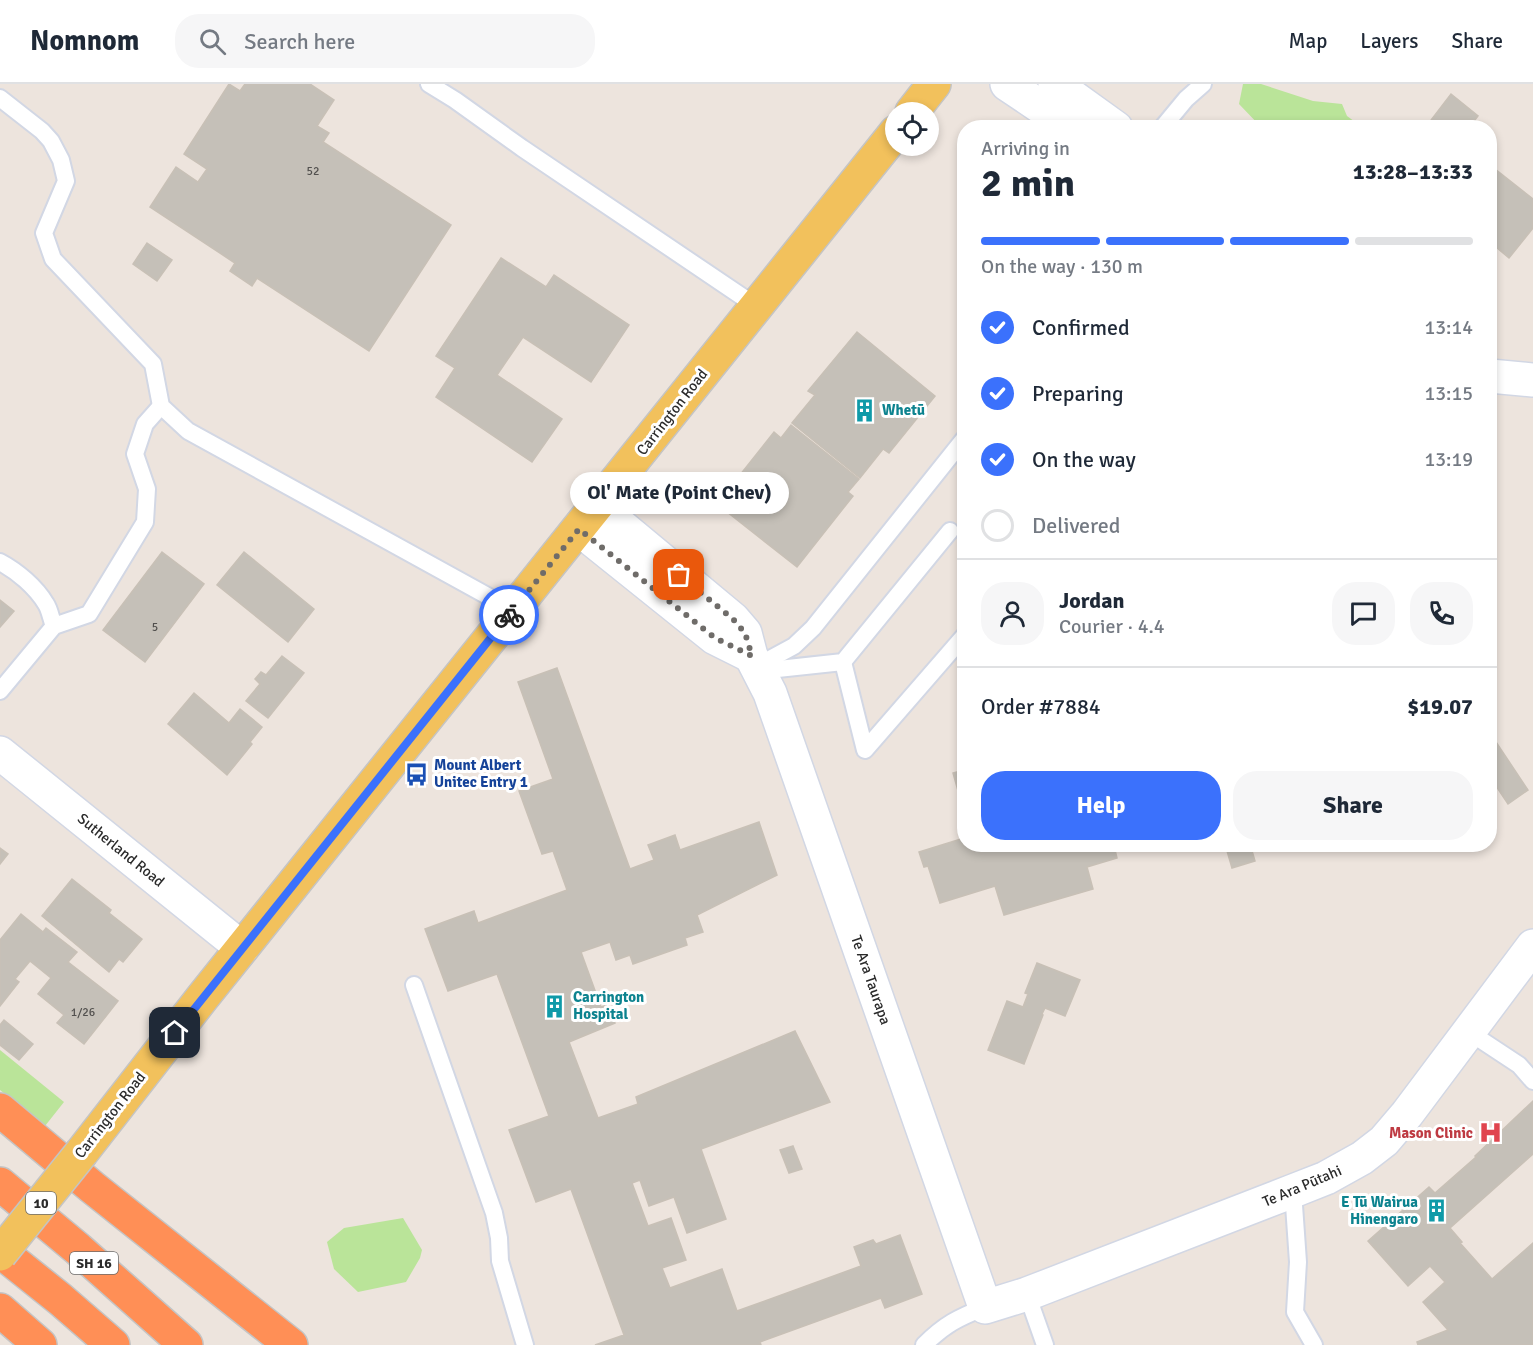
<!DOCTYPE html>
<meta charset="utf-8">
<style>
:root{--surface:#fff;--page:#f6f6f7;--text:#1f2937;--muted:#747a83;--line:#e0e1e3;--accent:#3b71fc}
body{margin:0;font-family:Signika,sans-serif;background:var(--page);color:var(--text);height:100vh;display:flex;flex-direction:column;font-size:22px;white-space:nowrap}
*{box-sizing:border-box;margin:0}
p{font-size:20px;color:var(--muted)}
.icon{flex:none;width:33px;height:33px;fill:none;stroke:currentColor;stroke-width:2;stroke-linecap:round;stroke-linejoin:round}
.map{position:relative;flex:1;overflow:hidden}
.sheet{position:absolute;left:957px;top:36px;width:540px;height:732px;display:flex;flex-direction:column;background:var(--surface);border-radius:24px;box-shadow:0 3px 9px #0003}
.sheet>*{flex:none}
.fabs{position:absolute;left:885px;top:18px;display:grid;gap:12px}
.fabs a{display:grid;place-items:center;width:54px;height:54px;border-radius:50%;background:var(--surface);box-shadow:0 3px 9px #0003;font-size:30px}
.pin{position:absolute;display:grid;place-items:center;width:51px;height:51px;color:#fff;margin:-26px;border-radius:12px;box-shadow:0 3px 9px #0006}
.courier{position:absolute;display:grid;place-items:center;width:60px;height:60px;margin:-30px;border:4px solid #3b71fc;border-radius:50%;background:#fff;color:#222;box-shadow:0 2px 8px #0007}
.bubble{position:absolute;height:42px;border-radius:21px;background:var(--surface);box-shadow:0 3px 9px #0003;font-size:20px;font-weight:700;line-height:42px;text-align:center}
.headline em{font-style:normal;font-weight:700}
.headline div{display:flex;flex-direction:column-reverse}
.headline{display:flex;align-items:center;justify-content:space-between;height:102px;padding:0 24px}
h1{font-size:39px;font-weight:700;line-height:45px}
.bar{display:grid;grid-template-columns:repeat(4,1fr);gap:9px 6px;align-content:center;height:72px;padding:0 24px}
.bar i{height:8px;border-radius:4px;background:var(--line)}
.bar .active{background:var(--accent)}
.bar p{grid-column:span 4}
.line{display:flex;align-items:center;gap:15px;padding:0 24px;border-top:2px solid var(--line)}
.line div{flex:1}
.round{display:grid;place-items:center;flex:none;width:63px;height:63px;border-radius:24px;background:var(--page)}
ol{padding:0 24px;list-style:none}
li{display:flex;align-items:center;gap:18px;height:66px}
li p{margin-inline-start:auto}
li .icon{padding:6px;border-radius:50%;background:var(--accent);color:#fff;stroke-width:4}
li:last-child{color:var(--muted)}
li i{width:33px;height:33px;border:3px solid var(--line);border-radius:50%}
.cta{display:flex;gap:12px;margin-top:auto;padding:12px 24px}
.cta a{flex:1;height:69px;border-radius:24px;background:var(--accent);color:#fff;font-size:24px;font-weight:700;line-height:69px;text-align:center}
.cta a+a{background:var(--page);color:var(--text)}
header{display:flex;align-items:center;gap:36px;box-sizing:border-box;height:84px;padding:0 30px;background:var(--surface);border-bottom:2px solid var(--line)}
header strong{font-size:28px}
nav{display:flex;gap:33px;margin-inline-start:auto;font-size:21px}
.search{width:420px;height:54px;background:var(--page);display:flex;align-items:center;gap:15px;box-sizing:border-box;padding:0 21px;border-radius:24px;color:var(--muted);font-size:22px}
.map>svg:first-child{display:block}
</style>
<header>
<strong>Nomnom</strong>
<div class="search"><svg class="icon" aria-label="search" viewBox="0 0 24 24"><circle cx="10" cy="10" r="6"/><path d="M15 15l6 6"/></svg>Search here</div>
<nav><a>Map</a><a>Layers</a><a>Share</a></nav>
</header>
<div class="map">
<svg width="1533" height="1261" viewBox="0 0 1533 1261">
<rect width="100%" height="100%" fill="#ede4dd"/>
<g fill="#bae499">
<path d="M1243,0H1261L1313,17L1342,20L1347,32L1362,43H1261L1239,20Z"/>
<path d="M0,966L64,1018L45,1042L0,1006Z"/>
<path d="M403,1134L422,1166L420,1174L406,1198L358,1208L334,1185L327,1158L344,1144Z"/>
</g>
<g fill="#c5c0b8" stroke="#c8c0b6" stroke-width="1.5">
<path d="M229,0L240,7L245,0H310L334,16L317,42L329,49L323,58L451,141L369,267L257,194L252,202L230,187L235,179L150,123L176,83L198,98L207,85L184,70Z"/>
<path d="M1451,10L1478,32L1469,44H1425Z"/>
<path d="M1490,81L1533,115V144L1509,174L1490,158Z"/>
<path d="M147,159L172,176L157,197L133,180Z"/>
<path d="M501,174L546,203L554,191L629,241L591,298L523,253L497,291L562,335L532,378L436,313L455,284L436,272Z"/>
<path d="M857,248L935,312L889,369L883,365L860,394L792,339L815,311L808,307Z"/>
<path d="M791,341L859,395L848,408L853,412L797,483L717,420L774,348L781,354Z"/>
<path d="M162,468L204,500L145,578L103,546Z"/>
<path d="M244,468L314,525L288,558L217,501Z"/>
<path d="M0,516L14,527L0,543Z"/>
<path d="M282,572L304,589L268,634L246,617L260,600L255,595L261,588L266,591Z"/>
<path d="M557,584L630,785L654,776L648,761L675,751L680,766L759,738L777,791L697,831L703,848L685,854L687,861L633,880L630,871L616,876L610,858L581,868L601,923L608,921L615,939L569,958L598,1034L638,1020L636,1013L795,947L830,1018L701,1065L726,1135L687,1149L674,1113L649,1122L640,1096L632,1099L648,1142L671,1134L686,1176L662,1184L670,1204L722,1185L737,1227L861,1182L854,1163L873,1156L876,1160L900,1151L922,1210L885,1224L881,1214L760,1258L761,1261H595L624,1251L571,1105L536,1118L509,1046L549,1032L497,890L448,907L425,845L474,827L478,839L567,806L553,767L542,770L519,707L553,695L518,598Z"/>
<path d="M194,609L229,639L240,625L262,643L250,658L252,660L227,691L168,640Z"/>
<path d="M1490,649L1528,706L1508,720L1490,693Z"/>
<path d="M964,686V728L953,689Z"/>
<path d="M964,754V760H1120L1114,762L1117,774L1087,783L1093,805L1004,831L995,802L940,819L928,782L924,783L919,768Z"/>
<path d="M1225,760H1250L1255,777L1232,784Z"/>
<path d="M0,764L8,770L0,780Z"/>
<path d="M72,795L111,826L109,829L142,855L123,878L119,875L109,888L42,832Z"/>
<path d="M21,830L43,848L46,844L77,868L68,878L118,917L84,960L57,939L64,931L38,910L51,894L30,877L15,895L19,898L0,922V856Z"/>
<path d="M1037,879L1080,896L1065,932L1045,924L1042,930L1043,931L1024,980L988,966L1007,917L1023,923L1028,910L1025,909Z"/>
<path d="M4,936L33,960L19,976L0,961V941Z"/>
<path d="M1533,1017V1070L1450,1144L1462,1158L1460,1159L1492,1195L1533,1159V1261H1418L1417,1258L1448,1246L1423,1218L1445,1198L1430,1182L1408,1202L1368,1157L1429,1103L1435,1109L1476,1073L1475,1072Z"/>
<path d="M793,1062L802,1085L789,1089L780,1066Z"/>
</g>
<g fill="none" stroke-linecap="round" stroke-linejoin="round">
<defs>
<g id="service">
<path d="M429,0L455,16L522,64L756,222"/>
<path d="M0,14L42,47L51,57L61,76L66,97L44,149L53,175L153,280L161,322L188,347L513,526"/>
<path d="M1162,44L1186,15L1203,0"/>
<path d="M0,478C17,487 36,503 46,520C50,526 51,535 54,542"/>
<path d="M843,578L865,666L964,552"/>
<path d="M757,582L794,562L813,544L964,355"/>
<path d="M759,587L843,578L950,447"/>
<path d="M0,607L54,542L89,530L145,438L147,405L135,370L145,340L161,322"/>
<path d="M414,901L494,1129L499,1154L500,1177L525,1261"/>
<path d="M1469,948L1519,981L1533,997"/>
<path d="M1293,1107L1298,1178L1295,1228L1314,1261"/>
<path d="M1027,1210L1045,1261"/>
<path d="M924,1261C945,1240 958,1234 985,1223"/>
</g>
<g id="minor">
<path d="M1007,0L1072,44"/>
<path d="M1055,0L1116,44"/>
<path d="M1490,292L1533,296"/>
<path d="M597,422L733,535L745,549L751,572L770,609L985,1223L1027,1210L1293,1107L1326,1094L1362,1074L1384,1057L1407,1030L1533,862"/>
<path d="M579,445L715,554L751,572"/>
<path d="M0,669L242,864"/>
</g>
<g id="primary">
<path d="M912,28L934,0"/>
<path d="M82,1068L202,914L896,48"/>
</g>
<g id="motorway">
<path d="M0,1026L92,1103L291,1261"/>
<path d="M0,1100L78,1165L186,1261"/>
<path d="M0,1167L60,1215L113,1261"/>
<path d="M0,1226L40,1261"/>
</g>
</defs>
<use href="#service" stroke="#d2d7e4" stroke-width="20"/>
<use href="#minor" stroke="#d2d7e4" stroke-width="36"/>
<use href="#primary" stroke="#c4c4c4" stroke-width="36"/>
<use href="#motorway" stroke="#c4c4c4" stroke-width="36"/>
<use href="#service" stroke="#fff" stroke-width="16"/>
<use href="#minor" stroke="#fff" stroke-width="33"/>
<use href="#primary" stroke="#f2c15c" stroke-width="33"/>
<use href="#motorway" stroke="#ff8f56" stroke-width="33"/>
<defs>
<path id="primary-bridge" d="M0,1170L82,1068"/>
</defs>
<use href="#primary-bridge" stroke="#c4c4c4" stroke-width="36" stroke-linecap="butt"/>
<use href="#primary-bridge" stroke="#f2c15c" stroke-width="33"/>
</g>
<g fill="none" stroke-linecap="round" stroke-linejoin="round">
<path stroke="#6f6c69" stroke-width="6" stroke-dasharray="0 10.8" d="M509,531L579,445L715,554L752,572L745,549L733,535L679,491"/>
<path stroke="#3b71fc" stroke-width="8" d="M175,949L509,531"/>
</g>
<defs>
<symbol id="building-bare" viewBox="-9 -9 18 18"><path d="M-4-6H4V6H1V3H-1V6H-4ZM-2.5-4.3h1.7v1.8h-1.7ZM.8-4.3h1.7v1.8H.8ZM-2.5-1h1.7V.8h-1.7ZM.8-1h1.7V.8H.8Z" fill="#0f9aa8" stroke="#fff" stroke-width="2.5" paint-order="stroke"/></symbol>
<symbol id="bus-bare" viewBox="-9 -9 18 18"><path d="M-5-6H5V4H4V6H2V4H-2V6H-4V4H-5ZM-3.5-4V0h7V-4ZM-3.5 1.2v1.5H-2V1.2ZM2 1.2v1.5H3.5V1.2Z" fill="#1a4fb4" stroke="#fff" stroke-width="2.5" paint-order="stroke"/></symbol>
<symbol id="hospital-bare" viewBox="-9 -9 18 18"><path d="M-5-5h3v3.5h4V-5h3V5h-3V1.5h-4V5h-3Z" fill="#e0444e" stroke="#fff" stroke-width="2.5" paint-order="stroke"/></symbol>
</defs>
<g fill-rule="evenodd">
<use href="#building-bare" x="848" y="310" width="33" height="33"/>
<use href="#bus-bare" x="400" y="674" width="33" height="33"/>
<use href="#building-bare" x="538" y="906" width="33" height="33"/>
<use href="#hospital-bare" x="1474" y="1032" width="33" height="33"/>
<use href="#building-bare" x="1420" y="1110" width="33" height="33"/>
</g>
<g text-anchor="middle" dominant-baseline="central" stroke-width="6" stroke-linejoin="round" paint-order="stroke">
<g font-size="12" fill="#52504e">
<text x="313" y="87">52</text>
<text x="155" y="543">5</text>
<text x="83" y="928">1/26</text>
</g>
<g fill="#fff" stroke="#6b6b6b" stroke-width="1.5">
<rect x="26" y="1108" width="30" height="22" rx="4.5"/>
<rect x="70" y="1168" width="48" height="22" rx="4.5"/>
</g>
<g font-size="14" font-weight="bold" fill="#2b2b2b">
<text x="41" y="1119">10</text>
<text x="94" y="1179">SH 16</text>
</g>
<g font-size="15" font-weight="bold" fill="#0d838f" stroke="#fff" text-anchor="start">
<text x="882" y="326">Whetū</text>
<text x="573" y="913">Carrington<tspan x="573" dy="17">Hospital</tspan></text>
<text x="1418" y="1118" text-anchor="end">E Tū Wairua<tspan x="1418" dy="17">Hinengaro</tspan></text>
</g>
<g font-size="15" fill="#2b2b2b" stroke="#fff">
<text transform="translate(672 328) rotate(-52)">Carrington Road</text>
<text transform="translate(121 766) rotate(39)">Sutherland Road</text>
<text transform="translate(871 896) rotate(71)">Te Ara Taurapa</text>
<text transform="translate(110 1031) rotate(-52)">Carrington Road</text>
<text transform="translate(1302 1102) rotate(-23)">Te Ara Pūtahi</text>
</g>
<g font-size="15" font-weight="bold" fill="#164399" stroke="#fff" text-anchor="start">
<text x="434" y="681">Mount Albert<tspan x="434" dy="17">Unitec Entry 1</tspan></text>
</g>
<g font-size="15" font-weight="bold" fill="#be3a42" stroke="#fff" text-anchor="end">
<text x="1473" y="1049">Mason Clinic</text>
</g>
</g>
</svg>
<div class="fabs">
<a><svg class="icon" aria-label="locate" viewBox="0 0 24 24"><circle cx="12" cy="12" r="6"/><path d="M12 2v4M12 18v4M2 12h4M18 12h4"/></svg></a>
</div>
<div class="pin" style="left:679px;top:491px;background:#ea580c"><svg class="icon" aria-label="bag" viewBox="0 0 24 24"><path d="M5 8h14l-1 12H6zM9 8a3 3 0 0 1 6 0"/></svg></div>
<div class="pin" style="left:175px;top:949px;background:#1f2937"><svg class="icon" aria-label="home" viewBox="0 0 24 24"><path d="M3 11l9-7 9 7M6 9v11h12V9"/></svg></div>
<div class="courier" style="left:509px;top:531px"><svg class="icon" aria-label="bike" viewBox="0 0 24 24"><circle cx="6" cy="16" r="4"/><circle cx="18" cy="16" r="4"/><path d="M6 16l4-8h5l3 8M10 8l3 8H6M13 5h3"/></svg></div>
<div class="bubble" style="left:570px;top:388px;width:219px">Ol' Mate (Point Chev)</div>
<section class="sheet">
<div class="headline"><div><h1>2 min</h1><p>Arriving in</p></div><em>13:28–13:33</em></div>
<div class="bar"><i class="active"></i><i class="active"></i><i class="active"></i><i></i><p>On the way · 130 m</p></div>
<ol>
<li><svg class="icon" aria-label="check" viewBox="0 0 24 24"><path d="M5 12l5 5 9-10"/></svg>Confirmed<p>13:14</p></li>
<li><svg class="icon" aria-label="check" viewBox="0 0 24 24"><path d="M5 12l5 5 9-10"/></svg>Preparing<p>13:15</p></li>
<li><svg class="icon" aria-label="check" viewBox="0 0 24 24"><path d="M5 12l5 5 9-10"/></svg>On the way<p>13:19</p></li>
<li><i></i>Delivered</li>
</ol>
<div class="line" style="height:108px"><a class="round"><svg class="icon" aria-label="person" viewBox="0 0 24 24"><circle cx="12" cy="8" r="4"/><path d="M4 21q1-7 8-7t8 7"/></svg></a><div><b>Jordan</b><p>Courier · 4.4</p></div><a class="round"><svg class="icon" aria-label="chat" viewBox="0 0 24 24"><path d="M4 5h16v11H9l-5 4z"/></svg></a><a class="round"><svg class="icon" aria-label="phone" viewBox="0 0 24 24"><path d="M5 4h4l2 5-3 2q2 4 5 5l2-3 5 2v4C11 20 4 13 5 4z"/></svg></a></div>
<div class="line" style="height:78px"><div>Order #7884</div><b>$19.07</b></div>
<div class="cta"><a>Help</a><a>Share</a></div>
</section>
</div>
